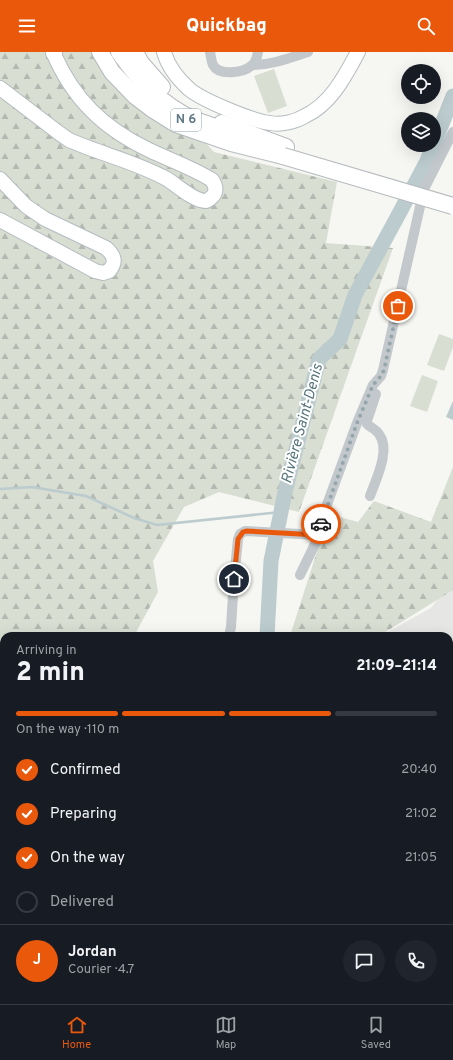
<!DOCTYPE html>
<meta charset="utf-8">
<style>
:root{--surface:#171b24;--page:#20242c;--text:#f1f3f6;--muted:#9ea1a6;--line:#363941;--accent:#ea580c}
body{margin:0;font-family:Overpass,sans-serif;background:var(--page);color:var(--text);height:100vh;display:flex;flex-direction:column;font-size:15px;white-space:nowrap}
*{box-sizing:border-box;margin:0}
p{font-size:13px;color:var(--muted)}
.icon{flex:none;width:22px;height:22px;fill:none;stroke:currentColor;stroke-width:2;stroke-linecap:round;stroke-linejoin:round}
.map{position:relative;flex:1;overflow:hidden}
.side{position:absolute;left:0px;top:580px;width:453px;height:372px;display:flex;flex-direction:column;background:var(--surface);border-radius:12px 12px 0 0;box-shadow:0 4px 16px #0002}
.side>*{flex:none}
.tools{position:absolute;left:401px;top:12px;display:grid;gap:8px}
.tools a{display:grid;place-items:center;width:40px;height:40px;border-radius:50%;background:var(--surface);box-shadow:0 4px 16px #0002;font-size:20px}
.pin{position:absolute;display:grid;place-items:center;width:34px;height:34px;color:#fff;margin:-17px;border:2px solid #fff;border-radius:50%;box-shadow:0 1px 4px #0007}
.courier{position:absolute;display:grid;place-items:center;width:40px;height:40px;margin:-20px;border:3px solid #ea580c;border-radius:50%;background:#fff;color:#222;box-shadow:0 1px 5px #0007}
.overview em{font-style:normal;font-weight:800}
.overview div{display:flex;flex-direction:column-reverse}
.overview{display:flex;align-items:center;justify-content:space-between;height:68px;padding:0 16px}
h1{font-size:26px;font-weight:800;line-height:30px}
.bar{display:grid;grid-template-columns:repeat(4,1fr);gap:6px 4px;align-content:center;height:48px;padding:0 16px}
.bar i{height:5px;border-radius:3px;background:var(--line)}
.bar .selected{background:var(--accent)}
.bar p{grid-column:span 4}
.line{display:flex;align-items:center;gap:10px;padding:0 16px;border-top:1px solid var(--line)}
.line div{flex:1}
.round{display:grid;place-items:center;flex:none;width:42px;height:42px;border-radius:21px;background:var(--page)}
ol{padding:0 16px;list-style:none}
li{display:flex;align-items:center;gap:12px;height:44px}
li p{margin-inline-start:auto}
li .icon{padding:4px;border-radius:50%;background:var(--accent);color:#fff;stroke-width:4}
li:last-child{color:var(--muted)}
li i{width:22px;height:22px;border:2px solid var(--line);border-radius:50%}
header{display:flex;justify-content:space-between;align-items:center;height:52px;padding:0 16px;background:var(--accent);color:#fff;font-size:18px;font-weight:800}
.menu{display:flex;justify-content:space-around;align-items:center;height:56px;border-top:1px solid var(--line);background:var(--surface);font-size:11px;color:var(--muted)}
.menu a{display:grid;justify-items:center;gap:2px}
.menu .selected{color:var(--accent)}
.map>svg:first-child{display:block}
</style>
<header><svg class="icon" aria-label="menu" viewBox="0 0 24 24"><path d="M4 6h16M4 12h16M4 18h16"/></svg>Quickbag<svg class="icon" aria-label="search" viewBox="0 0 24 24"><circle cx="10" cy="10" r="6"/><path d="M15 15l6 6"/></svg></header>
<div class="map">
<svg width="453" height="952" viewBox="0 0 453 952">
<defs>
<pattern id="forest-firs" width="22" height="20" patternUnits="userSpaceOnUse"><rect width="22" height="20" fill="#d8ded2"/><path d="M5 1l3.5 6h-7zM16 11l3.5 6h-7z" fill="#b3b9b0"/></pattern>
</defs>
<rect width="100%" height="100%" fill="#f6f6f2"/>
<path fill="#e6e7e5" d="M453,526V883L449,877V584H380L431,556Z"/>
<g fill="url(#forest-firs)">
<path d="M0,0H123L214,100L337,130L326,191L393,196L299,460L219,440L184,455L153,509L158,540L134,584H4V886L0,895Z"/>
<path d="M453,415V538L379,584H290L329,462L358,470L374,449L431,470Z"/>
<path d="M173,948H298L296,952H171Z"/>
</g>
<g fill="#d8ded2">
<path d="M274,17L287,54L268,61L254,24Z"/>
<path d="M439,282L453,287V295L444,319L427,313Z"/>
<path d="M422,323L438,329L427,360L410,354Z"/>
</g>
<path fill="#bbcbce" d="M453,349V368L446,365Z"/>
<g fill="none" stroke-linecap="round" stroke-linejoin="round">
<path stroke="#bbcbce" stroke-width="2.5" d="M0,437L32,435L86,444L134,466L157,473L281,460"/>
<g stroke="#bbcbce" stroke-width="15">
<path d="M434,92L453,44"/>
<path d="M267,584L271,509L285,440L319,307L340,287L355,243L401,158L427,109L433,93"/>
<path d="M145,952L147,948"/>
</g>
<defs>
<g id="secondary">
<path d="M164,0C168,15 178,27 189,37C202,48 252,69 270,71C281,73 295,70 305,64C331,52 345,24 358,0"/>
<path d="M0,36L59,81L69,88C101,102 136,110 167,127C178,134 194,149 206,149C216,144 218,137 212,128C193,116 170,108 149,98C103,76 73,47 53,0"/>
<path d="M0,127L26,154L45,167L106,196C114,203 117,210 109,219L103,221L95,219L0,168"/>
</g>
<g id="primary">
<path d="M54,0V1"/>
<path d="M100,0L112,20L135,44L152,57L176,72L231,91L283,104"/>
<path d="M119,0C139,28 162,54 195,68C206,72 219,76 230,80"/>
<path d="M135,0L141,11L162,35"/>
<path d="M222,71L286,95"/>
</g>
</defs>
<use href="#secondary" stroke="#b4bcbf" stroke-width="16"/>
<use href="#primary" stroke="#b5bbbe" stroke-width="18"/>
<g stroke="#c2c8cb" stroke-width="10">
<path d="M210,0C211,4 211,9 213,13C219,24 243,21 251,14C256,11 257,5 258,0"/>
<path d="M253,13C272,13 289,6 308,0"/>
<path d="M370,444C376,427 391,398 379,382C376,377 371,376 367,372V369L376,342"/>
<path d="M300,523L315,492L325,458L357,371L373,333L381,324L383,318L424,137L453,80"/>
<path d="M229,584L231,575L234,527L238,487L240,482L245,479L318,483"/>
<path d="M83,952L87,948"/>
</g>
<use href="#secondary" stroke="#fff" stroke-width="14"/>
<use href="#primary" stroke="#fff" stroke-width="16"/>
<defs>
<path id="primary-bridge" d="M283,104L453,154"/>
</defs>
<use href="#primary-bridge" stroke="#b5bbbe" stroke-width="18" stroke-linecap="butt"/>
<use href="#primary-bridge" stroke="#fff" stroke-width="16"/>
</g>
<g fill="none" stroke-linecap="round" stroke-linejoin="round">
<path stroke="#95a5ac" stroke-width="4" stroke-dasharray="0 7.2" d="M321,472L357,371L373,333L381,324L384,318L398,254"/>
<path stroke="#ea580c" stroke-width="5" d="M234,527L238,487L243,480L246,479L318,483L321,472"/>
</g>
<g text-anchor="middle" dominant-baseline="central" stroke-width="4" stroke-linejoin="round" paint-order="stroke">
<rect fill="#fff" stroke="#90a2aa" stroke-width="1" x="171" y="57" width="30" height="22" rx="3"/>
<g font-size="13" font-weight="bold" fill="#617a86">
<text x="186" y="68">N 6</text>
</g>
<g font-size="15" font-style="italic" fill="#58767c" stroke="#fff">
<text transform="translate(303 372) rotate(-75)">Rivière Saint-Denis</text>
</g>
</g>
</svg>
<div class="tools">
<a><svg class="icon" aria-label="locate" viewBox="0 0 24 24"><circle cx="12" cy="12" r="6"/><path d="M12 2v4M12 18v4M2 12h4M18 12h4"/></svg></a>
<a><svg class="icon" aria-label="layers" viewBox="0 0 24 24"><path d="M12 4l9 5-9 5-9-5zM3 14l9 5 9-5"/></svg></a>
</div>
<div class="pin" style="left:398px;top:254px;background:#ea580c"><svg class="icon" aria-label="bag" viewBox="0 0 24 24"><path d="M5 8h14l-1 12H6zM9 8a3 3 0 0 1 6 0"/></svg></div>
<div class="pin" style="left:234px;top:527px;background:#1f2937"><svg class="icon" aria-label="home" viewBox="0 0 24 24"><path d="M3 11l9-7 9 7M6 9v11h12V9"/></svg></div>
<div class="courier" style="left:321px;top:472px"><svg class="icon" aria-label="car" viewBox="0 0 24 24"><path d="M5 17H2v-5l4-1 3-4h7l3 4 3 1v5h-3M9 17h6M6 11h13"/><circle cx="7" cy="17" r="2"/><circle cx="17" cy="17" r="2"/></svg></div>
<section class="side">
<div class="overview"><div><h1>2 min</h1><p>Arriving in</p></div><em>21:09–21:14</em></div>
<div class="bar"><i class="selected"></i><i class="selected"></i><i class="selected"></i><i></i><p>On the way · 110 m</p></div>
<ol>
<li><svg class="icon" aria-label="check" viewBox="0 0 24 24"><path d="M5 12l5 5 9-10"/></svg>Confirmed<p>20:40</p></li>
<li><svg class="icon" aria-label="check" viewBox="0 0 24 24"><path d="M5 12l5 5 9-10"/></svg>Preparing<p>21:02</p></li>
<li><svg class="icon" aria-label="check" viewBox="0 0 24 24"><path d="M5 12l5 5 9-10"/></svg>On the way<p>21:05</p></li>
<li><i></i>Delivered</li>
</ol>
<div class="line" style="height:72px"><b class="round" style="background:var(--accent);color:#fff">J</b><div><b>Jordan</b><p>Courier · 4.7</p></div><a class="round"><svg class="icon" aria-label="chat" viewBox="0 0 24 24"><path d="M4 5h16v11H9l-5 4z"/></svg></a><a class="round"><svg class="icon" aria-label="phone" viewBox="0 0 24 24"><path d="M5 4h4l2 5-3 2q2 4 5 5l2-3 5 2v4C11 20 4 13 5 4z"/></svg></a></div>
</section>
</div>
<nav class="menu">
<a class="selected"><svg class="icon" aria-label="home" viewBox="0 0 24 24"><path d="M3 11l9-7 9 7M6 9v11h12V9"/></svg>Home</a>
<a><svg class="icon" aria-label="map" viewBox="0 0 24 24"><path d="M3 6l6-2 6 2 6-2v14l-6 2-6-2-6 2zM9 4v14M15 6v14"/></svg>Map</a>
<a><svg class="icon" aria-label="saved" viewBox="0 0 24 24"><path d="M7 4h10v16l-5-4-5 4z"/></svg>Saved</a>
</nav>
